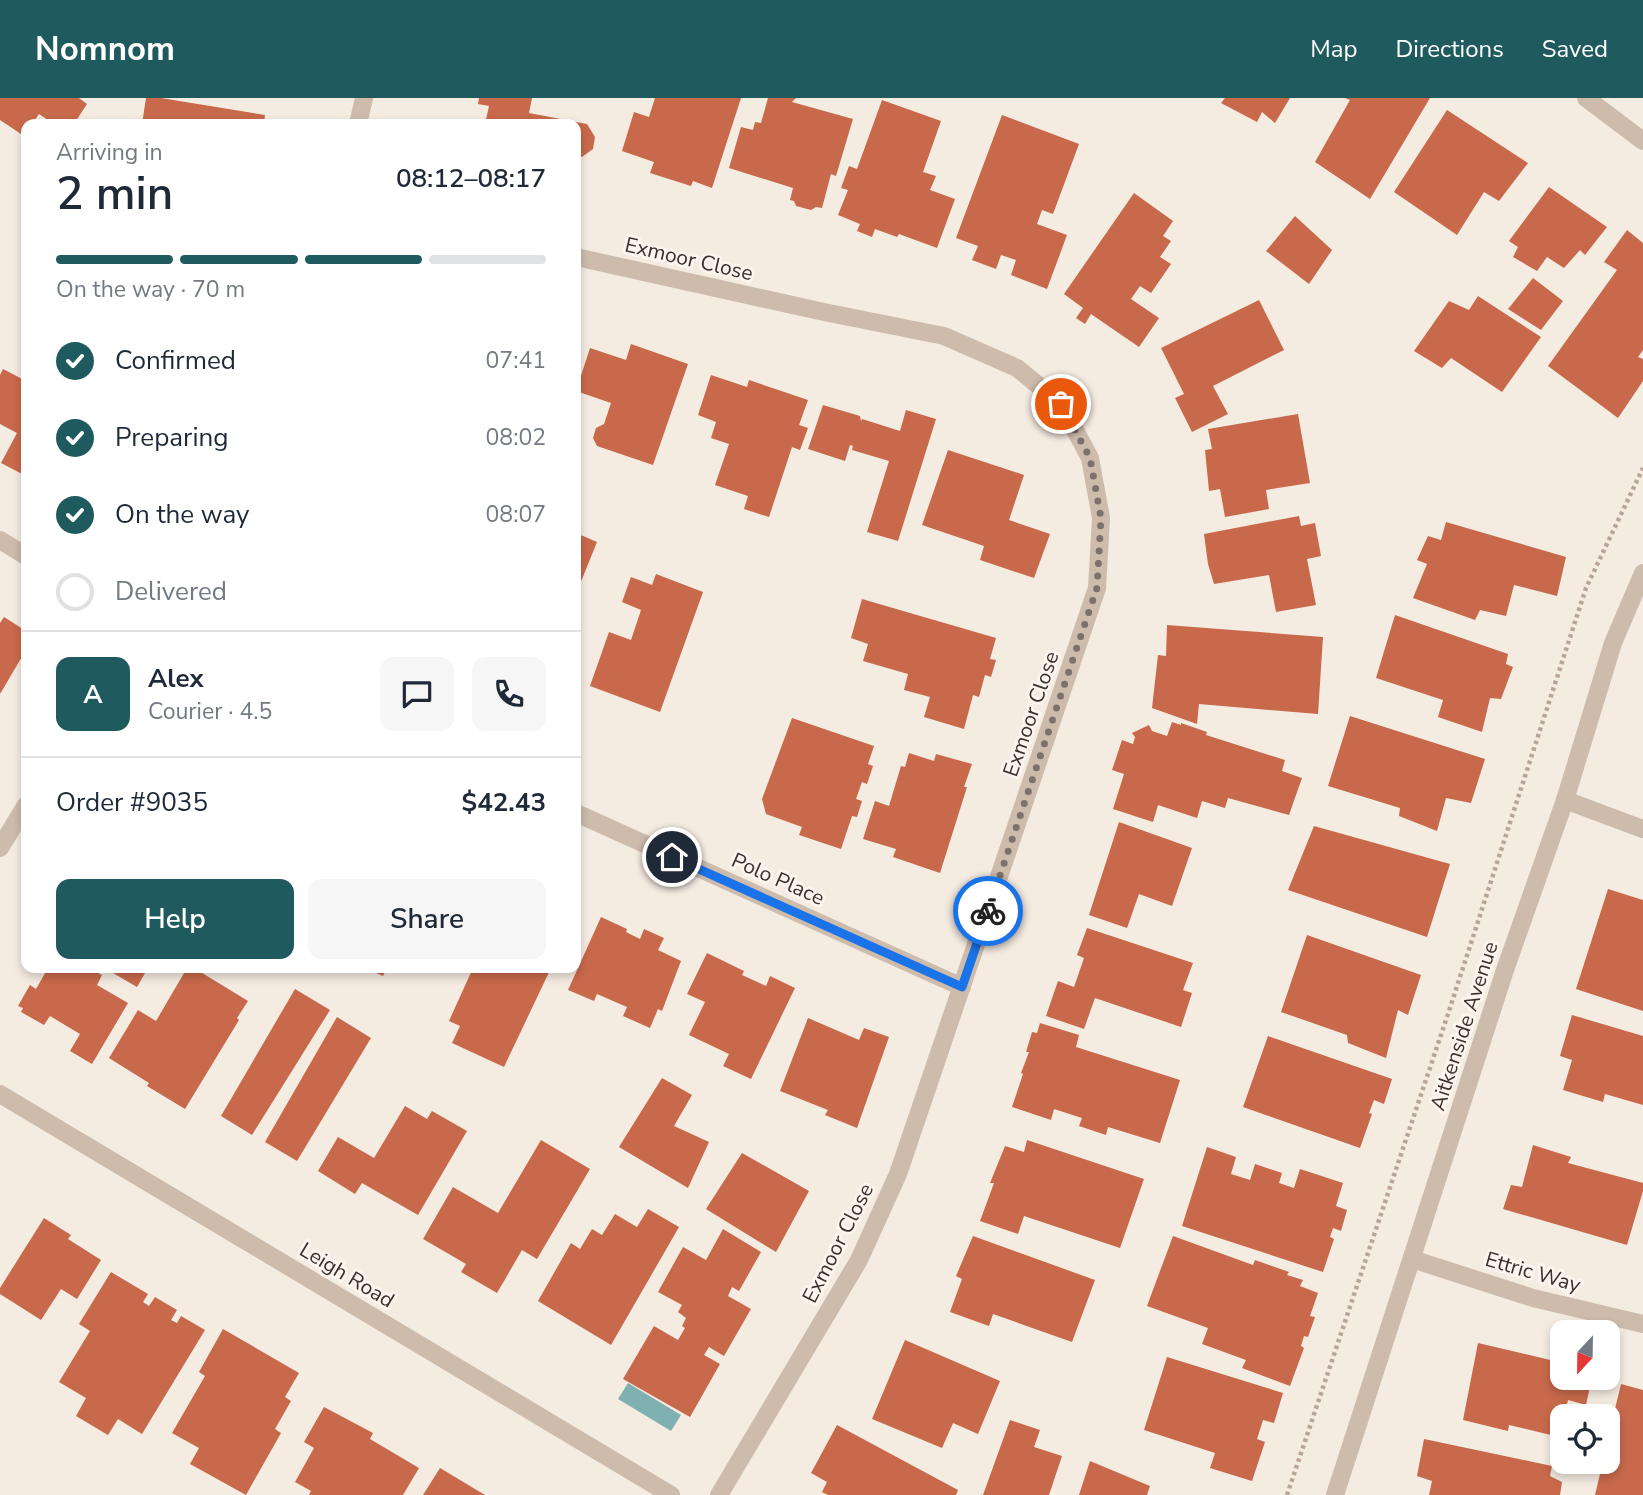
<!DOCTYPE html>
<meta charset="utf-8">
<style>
:root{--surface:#fff;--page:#f6f6f7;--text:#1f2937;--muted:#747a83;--line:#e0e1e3;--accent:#1f5a5e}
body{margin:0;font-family:"Nunito Sans",sans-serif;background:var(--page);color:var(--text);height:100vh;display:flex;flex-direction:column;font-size:26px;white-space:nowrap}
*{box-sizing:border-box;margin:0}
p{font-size:23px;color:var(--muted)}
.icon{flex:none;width:38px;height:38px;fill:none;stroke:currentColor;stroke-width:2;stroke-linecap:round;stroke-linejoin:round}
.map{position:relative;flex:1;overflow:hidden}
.sheet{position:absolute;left:21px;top:21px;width:560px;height:854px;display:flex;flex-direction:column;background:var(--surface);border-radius:14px;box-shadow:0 4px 10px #0003}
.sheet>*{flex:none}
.needle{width:46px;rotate:202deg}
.fabs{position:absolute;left:1550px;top:1222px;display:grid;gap:14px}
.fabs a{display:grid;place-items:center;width:70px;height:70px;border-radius:14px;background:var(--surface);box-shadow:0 4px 10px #0003;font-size:35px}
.pin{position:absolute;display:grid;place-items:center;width:60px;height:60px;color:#fff;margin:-30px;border:4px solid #fff;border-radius:50%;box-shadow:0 2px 7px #0007}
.courier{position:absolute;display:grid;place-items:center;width:70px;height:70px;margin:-35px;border:5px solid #1a73e8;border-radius:50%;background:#fff;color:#222;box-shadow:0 2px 9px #0007}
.summary em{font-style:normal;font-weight:600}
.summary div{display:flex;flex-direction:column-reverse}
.summary{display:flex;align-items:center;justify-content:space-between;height:119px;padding:0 35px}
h1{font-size:46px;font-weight:600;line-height:52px}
.bar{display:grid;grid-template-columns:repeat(4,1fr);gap:10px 7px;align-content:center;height:84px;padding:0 35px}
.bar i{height:9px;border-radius:5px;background:var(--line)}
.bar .on{background:var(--accent)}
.bar p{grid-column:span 4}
.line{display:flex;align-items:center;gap:18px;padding:0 35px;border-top:2px solid var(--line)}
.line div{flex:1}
.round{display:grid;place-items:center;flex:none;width:74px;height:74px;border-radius:14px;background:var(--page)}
ol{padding:0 35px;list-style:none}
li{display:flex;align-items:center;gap:21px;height:77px}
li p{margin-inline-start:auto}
li .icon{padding:7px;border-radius:50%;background:var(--accent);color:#fff;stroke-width:4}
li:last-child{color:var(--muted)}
li i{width:38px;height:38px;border:4px solid var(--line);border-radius:50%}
.action{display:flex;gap:14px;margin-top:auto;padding:14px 35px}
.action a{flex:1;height:80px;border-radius:14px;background:var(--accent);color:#fff;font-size:28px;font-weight:600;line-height:80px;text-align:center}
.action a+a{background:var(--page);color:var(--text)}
header{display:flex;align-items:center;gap:42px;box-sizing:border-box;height:98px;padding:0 35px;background:var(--accent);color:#fff}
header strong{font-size:33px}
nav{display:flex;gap:38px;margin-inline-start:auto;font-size:24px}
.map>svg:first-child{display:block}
</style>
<header>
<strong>Nomnom</strong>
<nav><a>Map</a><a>Directions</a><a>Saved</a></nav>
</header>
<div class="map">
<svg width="1643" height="1397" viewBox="0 0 1643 1397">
<rect width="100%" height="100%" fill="#f4ebe1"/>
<path fill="#7fb0b2" d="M628,1285L681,1317L671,1333L618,1301Z"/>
<g fill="#c8694b">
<path d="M0,0H79L87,6L74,26H54L39,16L32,26H26L24,38L0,22Z"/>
<path d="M146,0H161L265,17L264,26H142Z"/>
<path d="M479,0H532L529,15L587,26L595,39L593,51L582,59L576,58V26H485L489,8L478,6Z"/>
<path d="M655,0H741L712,90L693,83L691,88L650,75L654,64L622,53L634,14L649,19Z"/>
<path d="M768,0H796L792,4L853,21L836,78L831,76L822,110L816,109L811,112L796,108L794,103L790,102L793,90L729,70L741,29L753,32L755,24L761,25Z"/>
<path d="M1225,0H1290L1275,25L1262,14L1257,24L1221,5Z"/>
<path d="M1345,0H1430L1370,101L1315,64L1350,2Z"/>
<path d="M882,2L941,23L923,74L936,78L930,92L955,101L937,150L899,136L897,139L875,131L872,139L857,133L860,126L838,117L848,92L841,90L849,68L857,71Z"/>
<path d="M1447,12L1528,65L1499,103L1484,94L1457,137L1394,94Z"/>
<path d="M1002,17L1079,46L1053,116L1042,112L1037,126L1067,137L1047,191L1011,177L1016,162L1001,157L996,171L972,162L978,148L956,140Z"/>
<path d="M1549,89L1607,129L1585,157L1580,152L1564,170L1547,159L1537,173L1513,159L1518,149L1509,143Z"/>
<path d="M1134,95L1173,123L1163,138L1171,143L1160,159L1171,166L1151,195L1140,188L1131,201L1159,220L1139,249L1091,216L1085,226L1076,220L1083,210L1064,196Z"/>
<path d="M1295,118L1332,152L1309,186L1266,153Z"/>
<path d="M1627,132L1643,145V252L1638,259L1643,261V283L1618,320L1548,268L1617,172L1604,164Z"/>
<path d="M1533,180L1563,203L1541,232L1508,211Z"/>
<path d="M1478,198L1541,239L1502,294L1451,260L1442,270L1414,253L1449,203L1469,212Z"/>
<path d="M1259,202L1284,252L1213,288L1228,316L1192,334L1175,300L1184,296L1161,250Z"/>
<path d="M631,246L688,266L653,367L597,348L593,340L596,330L604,326L611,305L576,293L590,250L626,262Z"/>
<path d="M3,271L26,283V378L1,365L17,335L0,326V277Z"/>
<path d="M711,277L747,289L749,282L808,302L799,327L808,330L800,352L792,349L769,419L744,411L748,398L715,387L729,346L711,340L716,324L698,317Z"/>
<path d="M823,307L860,318L861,323L862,321L900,333L906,312L936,321L898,443L867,434L889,363L852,352L853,348L850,347L845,363L808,351Z"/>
<path d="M1298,316L1310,385L1266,392L1269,411L1225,419L1220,391L1209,393L1205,352L1212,351L1208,331Z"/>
<path d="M948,352L1024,377L1009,422L1050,436L1034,480L980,462L984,448L922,427Z"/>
<path d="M1299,418L1301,428L1315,425L1321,458L1307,461L1316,507L1276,514L1269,477L1214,486L1208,466L1204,436Z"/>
<path d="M1446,424L1566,459L1557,498L1514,487L1506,518L1480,512L1475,522L1413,500L1427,466L1417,462L1428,438L1441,442Z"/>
<path d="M576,435L597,444L576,496Z"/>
<path d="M656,476L703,494L660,614L590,588L609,534L631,542L641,512L622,504L631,479L652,487Z"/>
<path d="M862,501L996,540L990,561L996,562L991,579L985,577L979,599L973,597L964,631L924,619L930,599L904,592L908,576L863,563L868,546L851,540Z"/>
<path d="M1395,517L1508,556L1506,566L1513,569L1501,601L1490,600L1482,634L1438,619L1443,602L1376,580Z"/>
<path d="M4,519L26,533V552L0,596V525Z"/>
<path d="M1167,527L1323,539L1318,616L1199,606L1197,626L1152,610L1158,557L1166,558Z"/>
<path d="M1350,618L1485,661L1471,705L1446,700L1437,733L1399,718L1400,710L1328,688Z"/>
<path d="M792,620L874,648L868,666L873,668L867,686L862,684L856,701L862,703L857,719L852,718L841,751L799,737L802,729L766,716L762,701Z"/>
<path d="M1172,624L1181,627V625L1207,634L1206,637L1285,662L1282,673L1302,680L1289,717L1228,700L1225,710L1202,703L1197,720L1158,707L1153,724L1113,711L1124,676L1112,672L1122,642L1133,646L1135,639L1132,635L1149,627L1152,633L1167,638Z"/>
<path d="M909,655L934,663L936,656L972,666L964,689H967L940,775L893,759L896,751L863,741L875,703L889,708L901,668L905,669Z"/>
<path d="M1119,724L1192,750L1172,808L1139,796L1127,830L1089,817Z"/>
<path d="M1314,728L1450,766L1427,839L1288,792Z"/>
<path d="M1608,791L1643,802V913L1576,891Z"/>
<path d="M601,819L627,831L626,834L640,841L644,831L664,840L658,852L681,863L662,913L658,911L650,930L623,918L627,909L597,896L594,903L568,892Z"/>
<path d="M1087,830L1193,865L1183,892L1192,895L1181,929L1095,900L1084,931L1046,918L1058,883L1074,889L1084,860L1077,857Z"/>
<path d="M1307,837L1421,877L1408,917L1398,912L1386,960L1348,945L1347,937L1281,914Z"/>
<path d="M707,855L744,873L742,877L766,888L770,878L795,890L751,981L723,968L729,956L689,937L705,904L687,896Z"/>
<path d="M48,870H89L102,877L97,887L128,905L92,966L70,953L80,936L50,918L44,927L21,914L23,910L18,908L30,887L36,891Z"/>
<path d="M117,870H148L137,889L113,875Z"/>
<path d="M187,870H194L248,903L237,920L239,922L185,1011L147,988L149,985L109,960L138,912L156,923Z"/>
<path d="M365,870H387L383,878Z"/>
<path d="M473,870H551L504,969L452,945L460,928L449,923Z"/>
<path d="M295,891L330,912L252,1037L221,1018Z"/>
<path d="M1572,917L1643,938V1007L1605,996L1603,1004L1563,992L1572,962L1560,958Z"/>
<path d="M337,919L371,940L297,1063L265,1044Z"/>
<path d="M808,920L859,942L864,930L889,939L857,1030L825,1017L828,1012L780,993Z"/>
<path d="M1040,925L1079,937L1076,949L1180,982L1160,1045L1108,1029L1106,1037L1079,1028L1082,1020L1054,1011L1051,1022L1012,1009L1023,976L1021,975L1029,954H1026L1032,934L1037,935Z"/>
<path d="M1268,938L1392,981L1384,1006L1374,1002L1369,1015L1372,1016L1360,1050L1243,1009Z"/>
<path d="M662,980L692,997L674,1028L709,1044L688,1090L619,1049Z"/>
<path d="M405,1008L427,1021L432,1013L467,1033L418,1117L362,1085L355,1096L318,1073L338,1039L374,1060Z"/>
<path d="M541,1042L590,1071L537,1161L522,1152L497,1195L461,1174L466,1166L423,1141L453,1089L498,1115Z"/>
<path d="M1027,1042L1144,1081L1120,1150L1024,1118L1018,1136L980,1123L994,1085H990L1005,1048L1024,1054Z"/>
<path d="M1533,1047L1571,1059L1568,1065L1643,1085V1093L1627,1147L1503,1111L1511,1087L1522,1089Z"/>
<path d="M1207,1049L1236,1059L1231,1076L1250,1082L1255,1066L1282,1075L1279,1085L1294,1090L1300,1071L1343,1085L1336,1108L1347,1112L1341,1133L1333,1130L1330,1139L1334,1141L1323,1174L1182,1128Z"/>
<path d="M742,1055L809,1093L776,1154L706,1111Z"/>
<path d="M648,1111L679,1129L611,1247L538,1203L571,1145L580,1151L592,1131L602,1137L615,1116L637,1129Z"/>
<path d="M44,1120L71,1137L68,1141L101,1162L77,1201L61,1191L41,1222L0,1196V1190Z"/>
<path d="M723,1131L761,1154L739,1193L732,1189L728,1198L751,1211L724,1258L709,1249L704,1257L720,1266L690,1319L623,1281L654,1228L678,1242L685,1230L682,1228L686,1220L678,1214L682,1207L658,1194L683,1149L706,1162Z"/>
<path d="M973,1138L1095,1182L1072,1244L993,1216L989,1228L950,1214L962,1181L956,1178Z"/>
<path d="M1173,1138L1253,1167L1255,1162L1289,1174L1287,1177L1303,1182L1300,1188L1318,1195L1310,1218L1315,1219L1308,1239L1304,1238L1301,1248L1304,1250L1290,1288L1242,1270L1246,1262L1202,1246L1208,1230L1147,1208Z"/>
<path d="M111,1174L148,1196L143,1204L149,1208L155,1199L177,1212L171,1222L177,1225L181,1218L205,1232L142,1336L118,1321L108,1337L76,1318L86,1300L59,1284L90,1233L79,1226Z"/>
<path d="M223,1231L299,1275L285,1299L291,1303L275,1331L281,1335L246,1397L190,1366L199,1350L172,1335L205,1278L199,1274Z"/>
<path d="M905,1242L1000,1283L978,1336L953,1325L942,1350L872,1321Z"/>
<path d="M1478,1245L1563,1265V1279H1592L1586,1307L1568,1302L1559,1339L1509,1327L1508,1333L1463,1322Z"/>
<path d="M1167,1259L1283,1295L1274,1325L1263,1322L1257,1341L1265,1344L1252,1383L1210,1370L1215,1355L1144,1332Z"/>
<path d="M1621,1286L1643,1292V1397H1595L1603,1363H1608V1340Z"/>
<path d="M324,1309L373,1335L370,1341L419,1370L403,1397H309L311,1393L295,1384L314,1350L304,1344Z"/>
<path d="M1010,1322L1040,1332L1034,1349L1062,1358L1049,1397H983Z"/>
<path d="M837,1327L958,1392L956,1397H828L822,1394L827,1384L811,1375Z"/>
<path d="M1424,1341L1552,1368L1550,1378L1562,1384L1560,1397H1429L1432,1383L1417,1378Z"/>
<path d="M1090,1363L1150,1388L1147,1397H1079Z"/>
<path d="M440,1370L485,1397H423Z"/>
</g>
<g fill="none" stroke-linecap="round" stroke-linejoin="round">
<path stroke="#b9a596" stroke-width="4.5" stroke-dasharray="3.5 3.5" stroke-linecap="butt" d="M1287,1397L1448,916L1586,490L1643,370"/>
<g stroke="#cdbbac" stroke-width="18">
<path d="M1586,0L1643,43"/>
<path d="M358,26L364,0"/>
<path d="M576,159L824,214L944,238L1017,270L1061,306L1090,360L1101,420L1097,490L898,1076L859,1162L719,1397"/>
<path d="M0,442L26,458"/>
<path d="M1565,702L1643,731"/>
<path d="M576,715L962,889"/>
<path d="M0,750L26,707"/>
<path d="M0,996L671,1397"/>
<path d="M1412,1161L1533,1200L1643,1226"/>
<path d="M1335,1397L1505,872L1565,702L1613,545L1643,475"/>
</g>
</g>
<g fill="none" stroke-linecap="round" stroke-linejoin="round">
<path stroke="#7c716b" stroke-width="7" stroke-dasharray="0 12.6" d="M988,813L1097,490L1101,420L1090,360L1061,306"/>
<path stroke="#1a73e8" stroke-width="9" d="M672,759L962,889L988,813"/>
</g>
<g text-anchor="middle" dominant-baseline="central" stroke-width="6" stroke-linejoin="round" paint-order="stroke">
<g font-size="21" fill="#3b302b" stroke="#fbf5ee">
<text transform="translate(689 161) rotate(13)">Exmoor Close</text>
<text transform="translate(1031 616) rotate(-71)">Exmoor Close</text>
<text transform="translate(778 781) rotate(24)">Polo Place</text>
<text transform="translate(1464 928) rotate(-72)">Aitkenside Avenue</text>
<text transform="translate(838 1145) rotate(-63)">Exmoor Close</text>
<text transform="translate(1533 1174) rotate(16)">Ettric Way</text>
<text transform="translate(347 1177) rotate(31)">Leigh Road</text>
</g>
</g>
</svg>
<div class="fabs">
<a><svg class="needle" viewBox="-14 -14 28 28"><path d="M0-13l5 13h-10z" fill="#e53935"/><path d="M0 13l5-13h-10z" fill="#747a83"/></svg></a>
<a><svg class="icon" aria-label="locate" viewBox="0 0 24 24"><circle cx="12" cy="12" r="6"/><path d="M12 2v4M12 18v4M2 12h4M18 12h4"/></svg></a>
</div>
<div class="pin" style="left:1061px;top:306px;background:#ea580c"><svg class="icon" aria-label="bag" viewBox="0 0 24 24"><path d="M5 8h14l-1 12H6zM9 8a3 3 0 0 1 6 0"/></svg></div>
<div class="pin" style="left:672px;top:759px;background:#1f2937"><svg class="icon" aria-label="home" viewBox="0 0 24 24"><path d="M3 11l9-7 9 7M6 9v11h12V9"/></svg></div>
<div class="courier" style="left:988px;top:813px"><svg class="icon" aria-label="bike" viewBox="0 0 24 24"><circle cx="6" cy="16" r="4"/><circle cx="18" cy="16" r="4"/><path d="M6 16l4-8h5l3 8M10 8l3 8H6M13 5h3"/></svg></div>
<section class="sheet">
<div class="summary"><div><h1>2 min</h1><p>Arriving in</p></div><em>08:12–08:17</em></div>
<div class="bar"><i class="on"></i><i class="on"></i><i class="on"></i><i></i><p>On the way · 70 m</p></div>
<ol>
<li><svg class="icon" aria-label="check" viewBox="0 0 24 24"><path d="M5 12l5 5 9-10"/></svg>Confirmed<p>07:41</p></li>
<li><svg class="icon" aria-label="check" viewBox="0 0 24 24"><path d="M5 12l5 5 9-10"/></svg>Preparing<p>08:02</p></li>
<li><svg class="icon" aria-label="check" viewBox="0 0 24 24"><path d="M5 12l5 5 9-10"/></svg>On the way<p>08:07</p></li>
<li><i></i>Delivered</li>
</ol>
<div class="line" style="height:126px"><b class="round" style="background:var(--accent);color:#fff">A</b><div><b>Alex</b><p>Courier · 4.5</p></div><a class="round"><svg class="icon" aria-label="chat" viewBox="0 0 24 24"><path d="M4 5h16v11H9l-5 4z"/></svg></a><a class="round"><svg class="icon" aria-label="phone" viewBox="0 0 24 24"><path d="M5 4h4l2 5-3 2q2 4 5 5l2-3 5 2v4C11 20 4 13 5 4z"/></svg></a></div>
<div class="line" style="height:91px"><div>Order #9035</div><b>$42.43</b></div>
<div class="action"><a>Help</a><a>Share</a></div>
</section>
</div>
